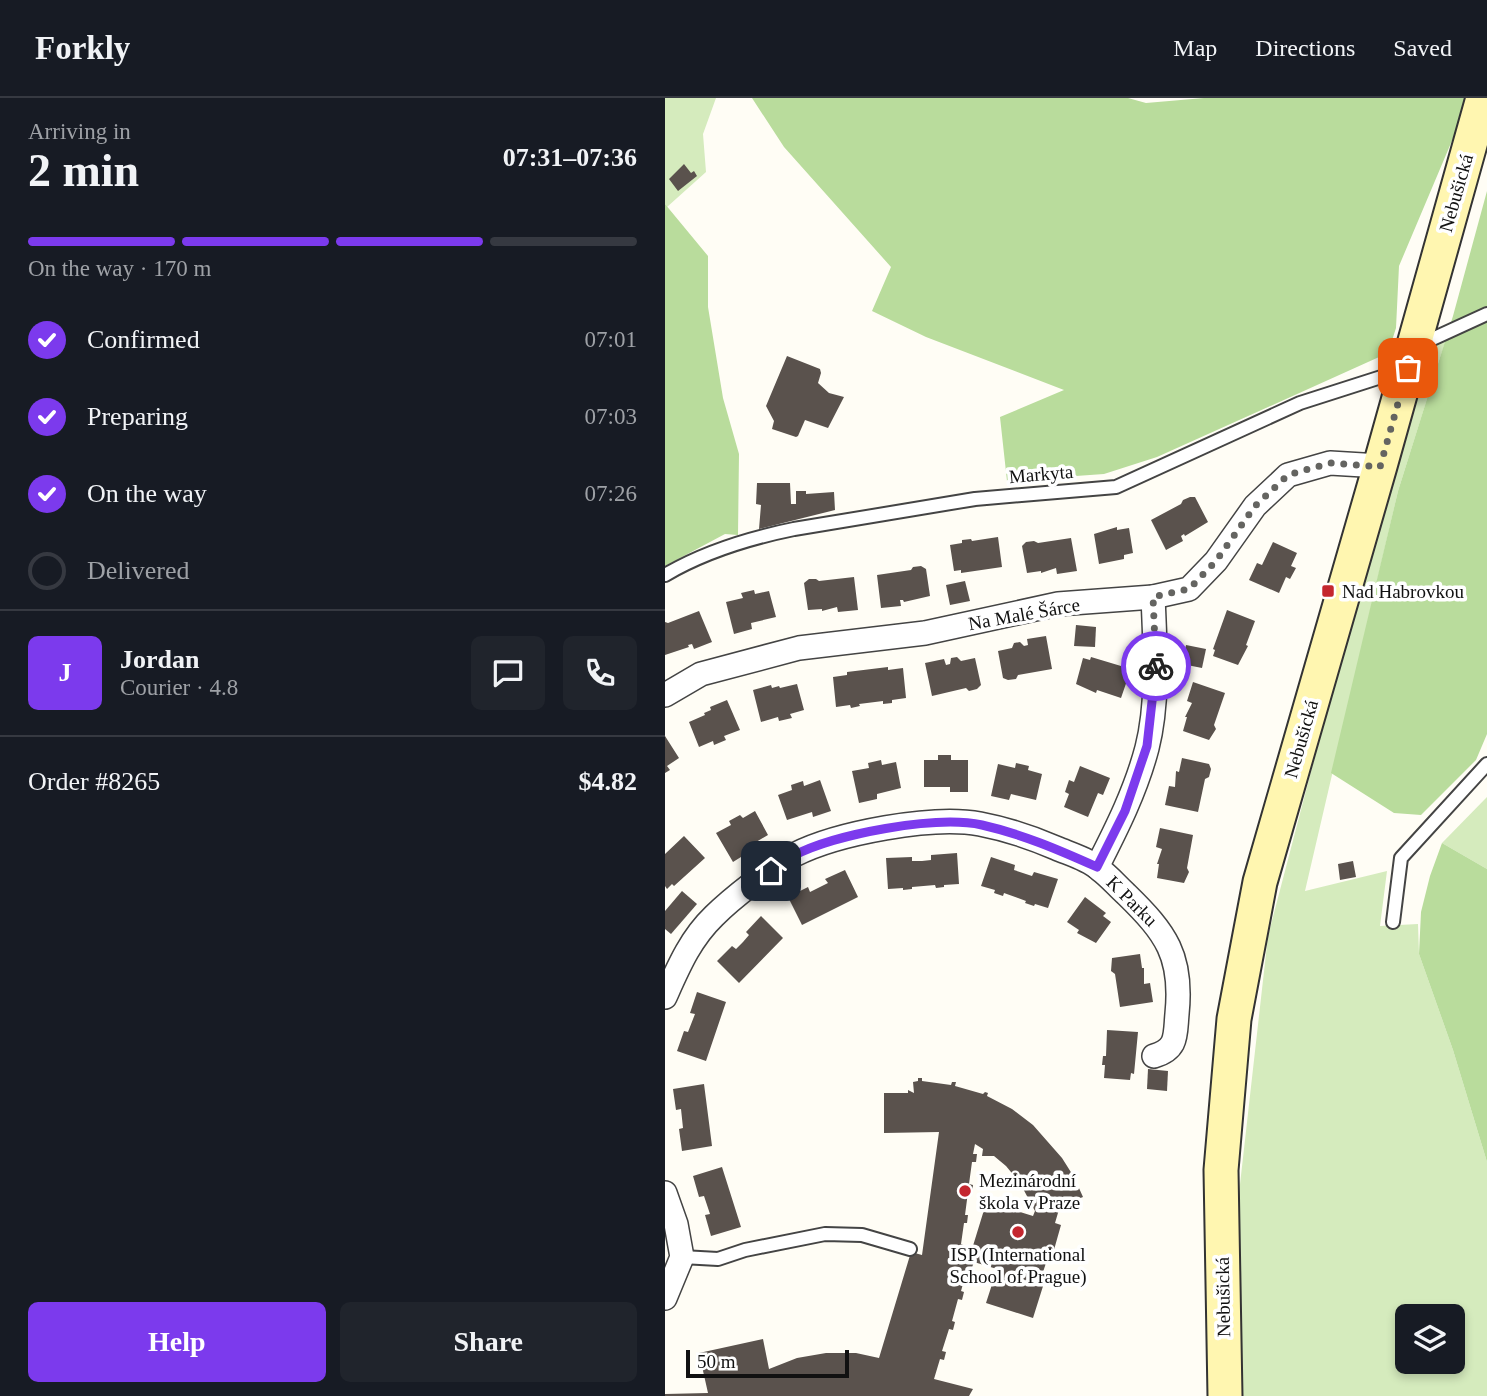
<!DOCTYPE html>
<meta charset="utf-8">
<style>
:root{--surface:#171b24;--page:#20242c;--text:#f1f3f6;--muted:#9ea1a6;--line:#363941;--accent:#7c3aed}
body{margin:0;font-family:Georgia,serif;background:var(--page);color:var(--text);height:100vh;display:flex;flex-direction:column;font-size:26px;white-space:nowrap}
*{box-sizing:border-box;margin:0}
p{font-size:23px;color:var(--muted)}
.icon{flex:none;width:38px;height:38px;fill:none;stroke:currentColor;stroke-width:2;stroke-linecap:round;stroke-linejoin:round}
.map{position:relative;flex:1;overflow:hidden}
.sheet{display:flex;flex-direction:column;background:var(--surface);width:665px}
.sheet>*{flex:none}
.fabs{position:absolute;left:730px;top:1206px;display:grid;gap:14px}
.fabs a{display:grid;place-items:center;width:70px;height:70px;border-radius:10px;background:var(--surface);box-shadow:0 4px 10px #0003;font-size:35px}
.scale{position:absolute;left:21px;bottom:18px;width:163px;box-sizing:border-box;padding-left:7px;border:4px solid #111;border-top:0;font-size:19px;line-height:24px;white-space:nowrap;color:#111;-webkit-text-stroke:5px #fff;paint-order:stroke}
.pin{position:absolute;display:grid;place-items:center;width:60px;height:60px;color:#fff;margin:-30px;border-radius:14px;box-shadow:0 4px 10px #0006}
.courier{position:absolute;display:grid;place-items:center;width:70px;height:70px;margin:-35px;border:5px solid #7c3aed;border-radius:50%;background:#fff;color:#222;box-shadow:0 2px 9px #0007}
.headline em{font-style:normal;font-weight:700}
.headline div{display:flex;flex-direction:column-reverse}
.headline{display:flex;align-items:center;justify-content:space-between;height:119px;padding:0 28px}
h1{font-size:46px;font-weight:700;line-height:52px}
.bar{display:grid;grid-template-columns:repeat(4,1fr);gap:10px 7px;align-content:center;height:84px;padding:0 28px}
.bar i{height:9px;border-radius:5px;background:var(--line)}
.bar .active{background:var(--accent)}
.bar p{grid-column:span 4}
.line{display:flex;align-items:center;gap:18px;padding:0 28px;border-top:2px solid var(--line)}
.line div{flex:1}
.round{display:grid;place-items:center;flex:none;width:74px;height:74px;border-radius:10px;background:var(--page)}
ol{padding:0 28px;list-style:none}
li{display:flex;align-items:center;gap:21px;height:77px}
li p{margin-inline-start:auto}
li .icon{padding:7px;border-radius:50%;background:var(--accent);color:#fff;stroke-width:4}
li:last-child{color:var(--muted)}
li i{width:38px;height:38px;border:4px solid var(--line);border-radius:50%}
.cta{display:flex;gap:14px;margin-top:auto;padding:14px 28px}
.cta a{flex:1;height:80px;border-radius:10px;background:var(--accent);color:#fff;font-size:28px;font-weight:700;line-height:80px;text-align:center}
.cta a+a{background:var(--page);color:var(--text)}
header{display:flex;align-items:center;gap:42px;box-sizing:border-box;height:98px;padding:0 35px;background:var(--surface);border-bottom:2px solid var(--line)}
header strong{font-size:33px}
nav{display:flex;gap:38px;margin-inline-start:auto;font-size:24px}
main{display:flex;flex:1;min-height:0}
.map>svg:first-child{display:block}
</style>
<header>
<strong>Forkly</strong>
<nav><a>Map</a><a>Directions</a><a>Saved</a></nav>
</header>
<main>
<section class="sheet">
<div class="headline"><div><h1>2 min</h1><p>Arriving in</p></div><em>07:31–07:36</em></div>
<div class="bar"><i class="active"></i><i class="active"></i><i class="active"></i><i></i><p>On the way · 170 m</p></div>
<ol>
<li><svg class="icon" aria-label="check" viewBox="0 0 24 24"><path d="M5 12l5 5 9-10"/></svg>Confirmed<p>07:01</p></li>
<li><svg class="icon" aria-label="check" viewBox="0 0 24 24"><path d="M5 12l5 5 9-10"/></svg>Preparing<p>07:03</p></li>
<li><svg class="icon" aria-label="check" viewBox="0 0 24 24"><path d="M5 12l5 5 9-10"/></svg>On the way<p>07:26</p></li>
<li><i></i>Delivered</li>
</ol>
<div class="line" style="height:126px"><b class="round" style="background:var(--accent);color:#fff">J</b><div><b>Jordan</b><p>Courier · 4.8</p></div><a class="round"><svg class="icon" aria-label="chat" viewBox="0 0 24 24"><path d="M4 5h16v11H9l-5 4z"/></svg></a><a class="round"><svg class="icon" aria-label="phone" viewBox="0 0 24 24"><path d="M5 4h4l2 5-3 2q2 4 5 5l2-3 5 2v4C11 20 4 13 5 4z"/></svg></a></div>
<div class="line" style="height:91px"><div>Order #8265</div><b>$4.82</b></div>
<div class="cta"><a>Help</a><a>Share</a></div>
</section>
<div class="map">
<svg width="822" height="1298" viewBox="0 0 822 1298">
<rect width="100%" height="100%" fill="#fffdf5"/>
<g fill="#d5ebbd" fill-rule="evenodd">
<path d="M0,0H51L38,36L41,74L2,109L0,106Z"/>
<path d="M780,244L733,393L640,793L722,773L715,828L753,826L754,856L788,952L822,1064V1298H570L573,1104L603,838L723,379L762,245ZM742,1218H788V1264H742Z"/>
<path d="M822,699V771L777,745Z"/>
</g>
<g fill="#b9dc9c">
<path d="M87,0H463L481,5L539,0H805L734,168L731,230L723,255L492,359L439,376L342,383L335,319L399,292L261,239L207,213L226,169L119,49Z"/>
<path d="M822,93V636L811,662L756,717L729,715L666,675L733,393L788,218Z"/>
<path d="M0,106L43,158V209L58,300L74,356L73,437L60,436L0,468Z"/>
<path d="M777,745L822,771V1064L788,952L754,856L756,814L765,778Z"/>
</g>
<g fill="#5a524d" fill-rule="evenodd">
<path d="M19,66L26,75L29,73L32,78L13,93L4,81Z"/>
<path d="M122,258L155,271L156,275L153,285L164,295L179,299L163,330L140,322L133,338L131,339L107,331L109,323L101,308Z"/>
<path d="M92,385H125L126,406H131V393H141V396L169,394L170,412L94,431L96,407L91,406Z"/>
<path d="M525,399H530L543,424L520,438L519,436L516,438L518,443L501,452L486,422L516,406L518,402Z"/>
<path d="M452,429V432L464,430L468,455L459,457V461L434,466L429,436Z"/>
<path d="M333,439L337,469L296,475V472L289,473L285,447L297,445V442L306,441L307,443Z"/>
<path d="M406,440L412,473L392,476L391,470L376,475V473L362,475L357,448L361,444L369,443L373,445Z"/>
<path d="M608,444L632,455L626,468L631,470L625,481L621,479L614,495L584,482L592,465L597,467Z"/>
<path d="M256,468L261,471L265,498L239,504L238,502H235L236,508L216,510L212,477L246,472L248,469Z"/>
<path d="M189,479L193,512L173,514L172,509L157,513V511L143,512L139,485L144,481H151L154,483Z"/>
<path d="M300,483L305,503L285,507L281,487Z"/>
<path d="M89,492L90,496L104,493L111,519L86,525L87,531L69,536L61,504L78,500L76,495Z"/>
<path d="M562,512L590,523L581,547L583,548L573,567L548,558L550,552L548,551Z"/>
<path d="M34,513L47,544L29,551L27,546L23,547L24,549L0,557V524L3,525Z"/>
<path d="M411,527L431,529L430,549L409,548Z"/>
<path d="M381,538L387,571L353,577L351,581L343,582L338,580L333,553L347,550L349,545L355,544L359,548L363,547L362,541Z"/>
<path d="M521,547L541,551L537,570L517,566Z"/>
<path d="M292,559L296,563L310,560L316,587L312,591L304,593L301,590L267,598L260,565L279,561L281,567L285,566L286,560Z"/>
<path d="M426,559L466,571L456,600L432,592L431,595L411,586L418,560L425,562Z"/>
<path d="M223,569V572L238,570L241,600L227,602V605L218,606V603L194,606L195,608L186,610L185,607L171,609L168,579L182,577V574Z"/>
<path d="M528,584L560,595L549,627L551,631L544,642L518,633L522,619H520L527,605L522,603Z"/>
<path d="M132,586L139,612L125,616L127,620L114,623L113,619L96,624L88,592L106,587L107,590L114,588L115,590Z"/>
<path d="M62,602L75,632L59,638L61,642L49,647L48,643L34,649L24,624L40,617L39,615L46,612L45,609Z"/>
<path d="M0,638L14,660L2,668L5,672L0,675Z"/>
<path d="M273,657H286V662H303V694H285V689H259V662H273Z"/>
<path d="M517,660L544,666L546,671L544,679L540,681L533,714L500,707L504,688L510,689L511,673L514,674Z"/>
<path d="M216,662L217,667L231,664L236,690L212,696V701L194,705L187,673L204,670L203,665Z"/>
<path d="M351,665L364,668L363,672L377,676L371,702L346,696L344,702L326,698L333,666L350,670Z"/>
<path d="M415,668L445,680L438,697L433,695L423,719L399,709L404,696L400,694L404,682L409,684Z"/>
<path d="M155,682L166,713L148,719L147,714L122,722L113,697L127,692L126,687L138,683L139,688Z"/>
<path d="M90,713L103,737L81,750L84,754L68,764L51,735L66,727L64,723L75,717L78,720Z"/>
<path d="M495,730L528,737L522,770L524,774L519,785L492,780L494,766H492L497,751L491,749Z"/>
<path d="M19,738L40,760L9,788L7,786L2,791L0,788V756Z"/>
<path d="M292,755L294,786L279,787V789L271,790L270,787L247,789V791L238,792V790L223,791L221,760L247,759V763H257L266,762V757Z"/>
<path d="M326,759L350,767L349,772L367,778L369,774L393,781L383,810L370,806L369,808L360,805L361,803L339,795L338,798L329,795L330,792L316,788Z"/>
<path d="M688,763L691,779L675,782L673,766Z"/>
<path d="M180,772L193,799L137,827L123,799L143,789L145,794L163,785L160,781Z"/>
<path d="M17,793L32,806L6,836L0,831V813Z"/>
<path d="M420,799L441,815L438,818L446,824L431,845L412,835L414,832L402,824Z"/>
<path d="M96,818L118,840L74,885L52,863L67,848L71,851L78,844L84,837L81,834Z"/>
<path d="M475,856L477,870H479V886L485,885L488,904L455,909L450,876L446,873L447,860Z"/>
<path d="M32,894L61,904L41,963L12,953L19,933L23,934L30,916L25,915Z"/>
<path d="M442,932L473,934L469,976L466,975L465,982L439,980L440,967H437L438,958H441Z"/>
<path d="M483,971L503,973L502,993L482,991Z"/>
<path d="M253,980H257V983L286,987L287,984H291L290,988L318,996L320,994L323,995L322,998L347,1011L368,1027L397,1060L409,1079L418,1099L395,1108L390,1125L396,1127L385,1166L381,1165L375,1183L379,1185L368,1220L321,1205L332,1171L309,1164L306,1172H302L296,1193L299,1194L297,1202L293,1201L287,1223L290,1224L288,1232L284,1231L277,1253L281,1254L279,1262L275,1261L269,1281L308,1291L304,1298H0V1296L43,1295L34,1255L98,1241L104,1271L132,1260L161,1255H191L214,1260L246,1154L257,1157L274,1034L219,1035V995H243V992L249,995L248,984L253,983ZM310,1046L318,1051L317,1058H329L341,1068L355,1085L370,1113L368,1118L330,1106L319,1112L307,1151L296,1146L299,1125H302L303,1117H300L303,1094L307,1095L308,1087L304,1086L307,1064H311L312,1056H308Z"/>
<path d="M39,986L47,1048L17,1053L14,1031L18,1030L16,1011L11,1012L8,991Z"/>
<path d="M57,1069L76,1129L46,1138L40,1117L45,1116L39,1098L34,1099L28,1078Z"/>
</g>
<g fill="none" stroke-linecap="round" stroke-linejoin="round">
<defs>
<g id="lane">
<path d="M752,248L822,216"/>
<path d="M0,477C39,454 85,440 129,431L310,401L451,389L635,305L738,272"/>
<path d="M728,824L736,760L822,666"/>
<path d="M17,1159L53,1161L80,1152L160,1136L197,1137L245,1151"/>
</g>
<g id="street">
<path d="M0,597L36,576L134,550L260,535L393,506L488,499L524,491L551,463L590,408L623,377L665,365L715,368"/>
<path d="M432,769C452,730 471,692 482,650C494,603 490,547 488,499"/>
<path d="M0,899C13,870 25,841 49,818C66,801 108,768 129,757C172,735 268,717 315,726C341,731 368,740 391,750C405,756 423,761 434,771C444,778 452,788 461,796C501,835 518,858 512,916C510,937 513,951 489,958"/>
<path d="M0,1095L11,1126L17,1159L0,1200"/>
</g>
<path id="secondary" d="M560,1298L556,1072L569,921L595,784L715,368L818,0"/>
</defs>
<use href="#lane" stroke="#444" stroke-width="16"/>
<use href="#street" stroke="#444" stroke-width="26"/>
<use href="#secondary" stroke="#333" stroke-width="37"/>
<use href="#lane" stroke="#fff" stroke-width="12"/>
<use href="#street" stroke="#fff" stroke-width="23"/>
<use href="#secondary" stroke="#fff6b0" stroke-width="33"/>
</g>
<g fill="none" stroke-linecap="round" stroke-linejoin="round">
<path stroke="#646461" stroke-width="7" stroke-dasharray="0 12.6" d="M491,568L488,499L524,491L551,463L590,408L623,377L665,365L715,369L743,270"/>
<path stroke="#7c3aed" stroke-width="9" d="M106,773C113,768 121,762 128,758C169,736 271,717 317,727C357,736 394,752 432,769L460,713L482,648L491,568"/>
</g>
<g fill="#c4262e" stroke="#fff" stroke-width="2.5">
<rect x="656" y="486" width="14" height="14" rx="3.5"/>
<circle cx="300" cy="1093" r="7"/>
<circle cx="353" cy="1134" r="7"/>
</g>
<g text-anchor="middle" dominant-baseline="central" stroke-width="7" stroke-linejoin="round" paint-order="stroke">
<g font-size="19" fill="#111" stroke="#fff">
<text transform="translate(791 95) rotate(-74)">Nebušická</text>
<text transform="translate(376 376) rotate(-5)">Markyta</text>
<text transform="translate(359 516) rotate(-10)">Na Malé Šárce</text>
<text transform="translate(636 641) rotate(-74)">Nebušická</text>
<text transform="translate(467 803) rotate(45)">K Parku</text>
<text transform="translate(558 1199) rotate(-91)">Nebušická</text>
</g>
<g font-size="19" fill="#111" stroke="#fff" text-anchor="start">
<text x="677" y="493">Nad Habrovkou</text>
<text x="314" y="1082">Mezinárodní<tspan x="314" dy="22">škola v Praze</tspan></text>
<text x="353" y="1156" text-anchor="middle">ISP (International<tspan x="353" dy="22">School of Prague)</tspan></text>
</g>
</g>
</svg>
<div class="fabs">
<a><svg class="icon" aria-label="layers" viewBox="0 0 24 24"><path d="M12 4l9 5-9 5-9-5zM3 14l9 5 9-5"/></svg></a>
</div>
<div class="scale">50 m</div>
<div class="pin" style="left:743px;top:270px;background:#ea580c"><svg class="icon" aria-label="bag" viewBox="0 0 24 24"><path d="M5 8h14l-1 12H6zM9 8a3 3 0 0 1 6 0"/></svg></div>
<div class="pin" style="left:106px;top:773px;background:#1f2937"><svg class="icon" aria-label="home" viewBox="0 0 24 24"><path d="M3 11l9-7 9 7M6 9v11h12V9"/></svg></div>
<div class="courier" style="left:491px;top:568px"><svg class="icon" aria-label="bike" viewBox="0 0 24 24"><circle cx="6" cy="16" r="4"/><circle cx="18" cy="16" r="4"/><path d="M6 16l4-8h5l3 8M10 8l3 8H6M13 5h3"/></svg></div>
</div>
</main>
